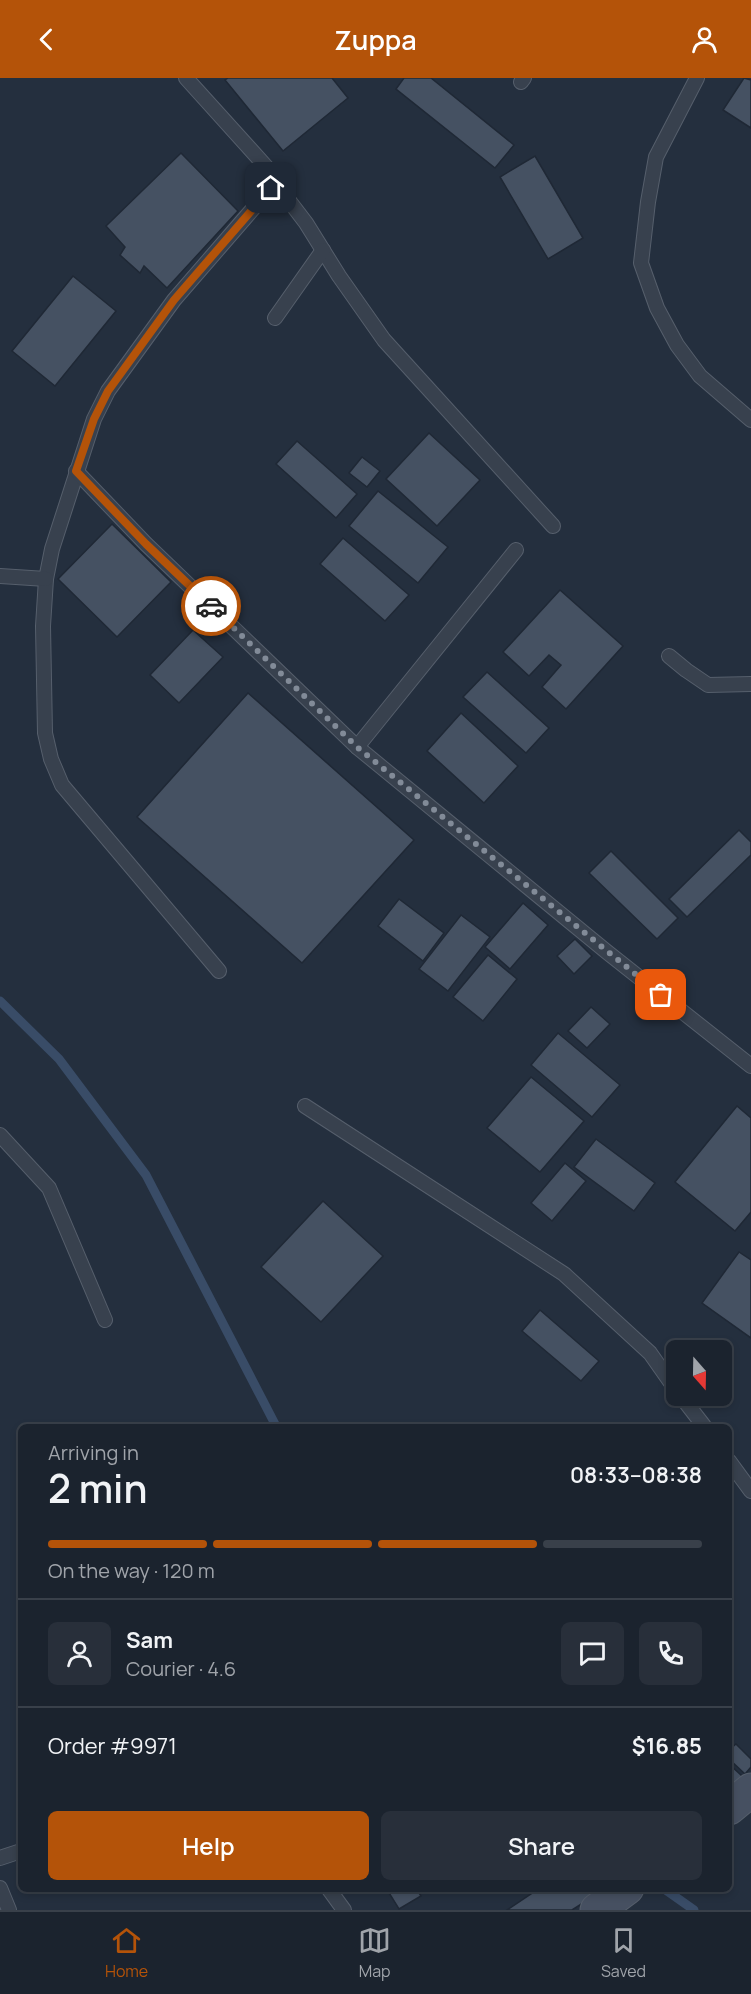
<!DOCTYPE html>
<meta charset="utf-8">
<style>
:root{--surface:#1b232e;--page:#282f3a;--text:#f1f3f6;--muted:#a0a4aa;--line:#39404a;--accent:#b45309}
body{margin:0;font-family:Manrope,sans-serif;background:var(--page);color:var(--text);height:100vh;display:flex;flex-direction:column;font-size:22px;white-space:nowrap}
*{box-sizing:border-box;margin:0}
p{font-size:20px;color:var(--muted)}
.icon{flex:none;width:33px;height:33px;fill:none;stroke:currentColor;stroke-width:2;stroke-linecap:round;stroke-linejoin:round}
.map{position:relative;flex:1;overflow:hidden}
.panel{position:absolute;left:18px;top:1346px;width:714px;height:468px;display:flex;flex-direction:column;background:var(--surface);border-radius:9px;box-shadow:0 3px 9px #0003,0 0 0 2px var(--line)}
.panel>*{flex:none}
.needle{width:39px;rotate:160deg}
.tools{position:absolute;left:666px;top:1262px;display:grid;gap:12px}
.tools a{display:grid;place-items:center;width:66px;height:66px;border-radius:9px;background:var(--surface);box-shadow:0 3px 9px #0003,0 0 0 2px var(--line);font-size:30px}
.pin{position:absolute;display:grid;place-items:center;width:51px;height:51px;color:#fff;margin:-26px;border-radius:12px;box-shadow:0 3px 9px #0006}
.courier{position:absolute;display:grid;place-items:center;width:60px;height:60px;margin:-30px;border:4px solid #b45309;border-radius:50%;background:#fff;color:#222;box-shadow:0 2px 8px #0007}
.overview em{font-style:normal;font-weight:600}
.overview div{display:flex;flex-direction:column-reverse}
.overview{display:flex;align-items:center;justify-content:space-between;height:102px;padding:0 30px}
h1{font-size:39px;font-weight:600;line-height:45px}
.bar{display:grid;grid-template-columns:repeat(4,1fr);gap:9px 6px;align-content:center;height:72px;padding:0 30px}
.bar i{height:8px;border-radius:4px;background:var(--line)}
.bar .current{background:var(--accent)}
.bar p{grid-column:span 4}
.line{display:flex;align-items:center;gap:15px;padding:0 30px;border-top:2px solid var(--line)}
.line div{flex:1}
.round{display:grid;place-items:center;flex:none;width:63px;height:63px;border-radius:9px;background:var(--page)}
.primary-button{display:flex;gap:12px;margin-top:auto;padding:12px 30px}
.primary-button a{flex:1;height:69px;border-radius:9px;background:var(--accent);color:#fff;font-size:24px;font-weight:600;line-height:69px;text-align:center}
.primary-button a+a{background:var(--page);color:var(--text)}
header{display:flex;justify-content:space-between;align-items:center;height:78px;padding:0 30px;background:var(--accent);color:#fff;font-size:27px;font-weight:600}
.tab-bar{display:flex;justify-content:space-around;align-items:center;height:84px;border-top:2px solid var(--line);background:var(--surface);font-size:16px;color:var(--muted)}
.tab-bar a{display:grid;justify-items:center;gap:3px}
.tab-bar .current{color:var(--accent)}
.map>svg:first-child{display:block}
</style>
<header><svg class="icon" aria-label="back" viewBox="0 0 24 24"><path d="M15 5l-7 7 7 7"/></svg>Zuppa<svg class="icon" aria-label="person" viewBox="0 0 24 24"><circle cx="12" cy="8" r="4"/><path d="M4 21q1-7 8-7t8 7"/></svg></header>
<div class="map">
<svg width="751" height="1832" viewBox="0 0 751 1832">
<rect width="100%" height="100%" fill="#242f3e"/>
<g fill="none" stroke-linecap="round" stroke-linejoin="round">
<g stroke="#394c67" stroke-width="9">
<path d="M0,923L59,981L146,1097L276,1348"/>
<path d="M663,1810L694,1832"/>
</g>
</g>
<g fill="#455162" stroke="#1f2835" stroke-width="1.5">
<path d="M228,0H332L348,20L283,73L225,2Z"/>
<path d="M404,0H431L514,67L495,90L396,11Z"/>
<path d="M744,0L751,2V50L723,32Z"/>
<path d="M181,75L238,133L167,210L144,188L140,195L120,177L125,169L106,148Z"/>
<path d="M535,78L583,160L548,181L500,99Z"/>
<path d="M73,198L116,233L55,308L12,273Z"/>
<path d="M429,355L480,402L437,448L386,401Z"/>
<path d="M297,363L357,416L336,440L276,386Z"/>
<path d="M362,379L380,393L367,409L349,395Z"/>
<path d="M378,413L448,469L418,505L349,448Z"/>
<path d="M112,446L171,504L117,559L58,501Z"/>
<path d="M343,460L409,517L385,543L320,486Z"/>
<path d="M560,512L623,568L566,631L542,609L561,587L549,577L529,598L503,574Z"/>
<path d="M193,552L223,579L179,625L150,597Z"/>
<path d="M487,594L549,650L526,675L463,619Z"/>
<path d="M248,615L414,762L302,885L137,739Z"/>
<path d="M461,635L518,688L484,725L427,673Z"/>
<path d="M739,752L751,764V777L687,839L669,821Z"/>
<path d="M611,773L678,840L657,861L589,795Z"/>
<path d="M399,821L444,855L423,883L378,848Z"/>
<path d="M523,825L548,847L510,891L485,869Z"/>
<path d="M461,837L490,859L448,913L419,891Z"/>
<path d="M575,861L592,878L574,896L557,878Z"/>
<path d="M488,877L517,901L483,943L453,919Z"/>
<path d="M591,929L610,946L587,970L568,953Z"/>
<path d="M558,955L620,1007L592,1039L531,987Z"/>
<path d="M531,999L584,1043L540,1094L487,1050Z"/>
<path d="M737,1028L751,1040V1134L735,1153L675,1104Z"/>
<path d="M596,1061L655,1105L634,1133L574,1089Z"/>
<path d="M565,1085L586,1103L552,1143L531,1125Z"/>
<path d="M323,1123L383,1178L321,1244L261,1189Z"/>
<path d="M739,1174L751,1182V1260L702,1225Z"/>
<path d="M540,1232L599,1283L581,1303L522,1253Z"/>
<path d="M736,1666L751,1681V1689L745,1696L729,1681V1672Z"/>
<path d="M729,1686L742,1698L733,1708L729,1704Z"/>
<path d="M386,1810H416L421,1818L399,1831Z"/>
<path d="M540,1810H589L594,1818L572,1832H507Z"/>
</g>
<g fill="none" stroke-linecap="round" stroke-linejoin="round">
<defs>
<g id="lane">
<path d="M186,0L270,93C274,99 274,103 271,110L174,222L108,313L94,341L52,471L46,501L43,548L45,655L51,681L62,707L219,893"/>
<path d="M697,0L656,79L648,124L641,185L657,230L677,267L700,298L751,342"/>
<path d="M521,4L524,0"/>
<path d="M274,103L306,145L339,198L384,262L553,448"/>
<path d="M275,240L323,172"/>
<path d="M76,393L146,466L357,669L607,874L751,988"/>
<path d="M0,498L46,501"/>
<path d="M669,578L686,592L708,607L751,606"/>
<path d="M357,669L516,472"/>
<path d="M305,1028L564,1196L650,1275L676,1312"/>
<path d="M0,1057L49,1110L105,1242"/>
<path d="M680,1317L704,1348"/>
<path d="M729,1383L751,1413"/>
<path d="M0,1780L21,1773"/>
<path d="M0,1810L9,1832"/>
<path d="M328,1810L344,1832"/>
</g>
<g id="secondary">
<path d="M729,1730L751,1712"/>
<path d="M597,1832L627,1810"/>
</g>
</defs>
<use href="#lane" stroke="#565f6c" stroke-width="16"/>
<use href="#secondary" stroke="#565f6c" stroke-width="35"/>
<use href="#lane" stroke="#38414e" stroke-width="14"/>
<use href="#secondary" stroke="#465061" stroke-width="33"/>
</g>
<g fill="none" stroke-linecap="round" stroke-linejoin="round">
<path stroke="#828b98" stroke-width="6" stroke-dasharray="0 10.8" d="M211,528L357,669L661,917"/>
<path stroke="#b45309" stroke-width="8" d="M211,528L146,466L76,393L94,341L108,313L174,222L271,110"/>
</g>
</svg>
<div class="tools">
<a><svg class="needle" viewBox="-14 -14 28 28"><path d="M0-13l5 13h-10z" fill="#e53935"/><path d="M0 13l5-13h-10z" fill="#a0a4aa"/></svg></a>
</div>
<div class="pin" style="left:661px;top:917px;background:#ea580c"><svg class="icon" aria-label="bag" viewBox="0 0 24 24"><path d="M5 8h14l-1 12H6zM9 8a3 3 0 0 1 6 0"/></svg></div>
<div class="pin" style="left:271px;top:110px;background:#1f2937"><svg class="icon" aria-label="home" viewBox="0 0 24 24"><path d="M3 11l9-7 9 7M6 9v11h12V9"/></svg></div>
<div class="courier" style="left:211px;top:528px"><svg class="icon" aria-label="car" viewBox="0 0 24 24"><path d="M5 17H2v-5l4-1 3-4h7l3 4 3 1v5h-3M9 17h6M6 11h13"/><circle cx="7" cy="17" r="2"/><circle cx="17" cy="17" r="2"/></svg></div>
<section class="panel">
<div class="overview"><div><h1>2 min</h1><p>Arriving in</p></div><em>08:33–08:38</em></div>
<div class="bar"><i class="current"></i><i class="current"></i><i class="current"></i><i></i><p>On the way · 120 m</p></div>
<div class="line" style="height:108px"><a class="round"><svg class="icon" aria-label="person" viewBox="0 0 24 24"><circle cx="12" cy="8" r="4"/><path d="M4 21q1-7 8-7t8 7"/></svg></a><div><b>Sam</b><p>Courier · 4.6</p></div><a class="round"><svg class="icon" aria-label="chat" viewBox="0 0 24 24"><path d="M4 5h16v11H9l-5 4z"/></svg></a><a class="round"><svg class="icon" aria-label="phone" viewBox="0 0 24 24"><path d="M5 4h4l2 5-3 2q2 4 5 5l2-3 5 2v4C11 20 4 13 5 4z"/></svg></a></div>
<div class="line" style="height:78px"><div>Order #9971</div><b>$16.85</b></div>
<div class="primary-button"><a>Help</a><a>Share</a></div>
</section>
</div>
<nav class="tab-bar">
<a class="current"><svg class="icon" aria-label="home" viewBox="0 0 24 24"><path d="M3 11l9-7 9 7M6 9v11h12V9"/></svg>Home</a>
<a><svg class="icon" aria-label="map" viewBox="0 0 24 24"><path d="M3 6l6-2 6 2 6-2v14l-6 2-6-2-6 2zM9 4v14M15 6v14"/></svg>Map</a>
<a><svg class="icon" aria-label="saved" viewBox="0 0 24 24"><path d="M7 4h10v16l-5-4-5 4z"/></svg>Saved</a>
</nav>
